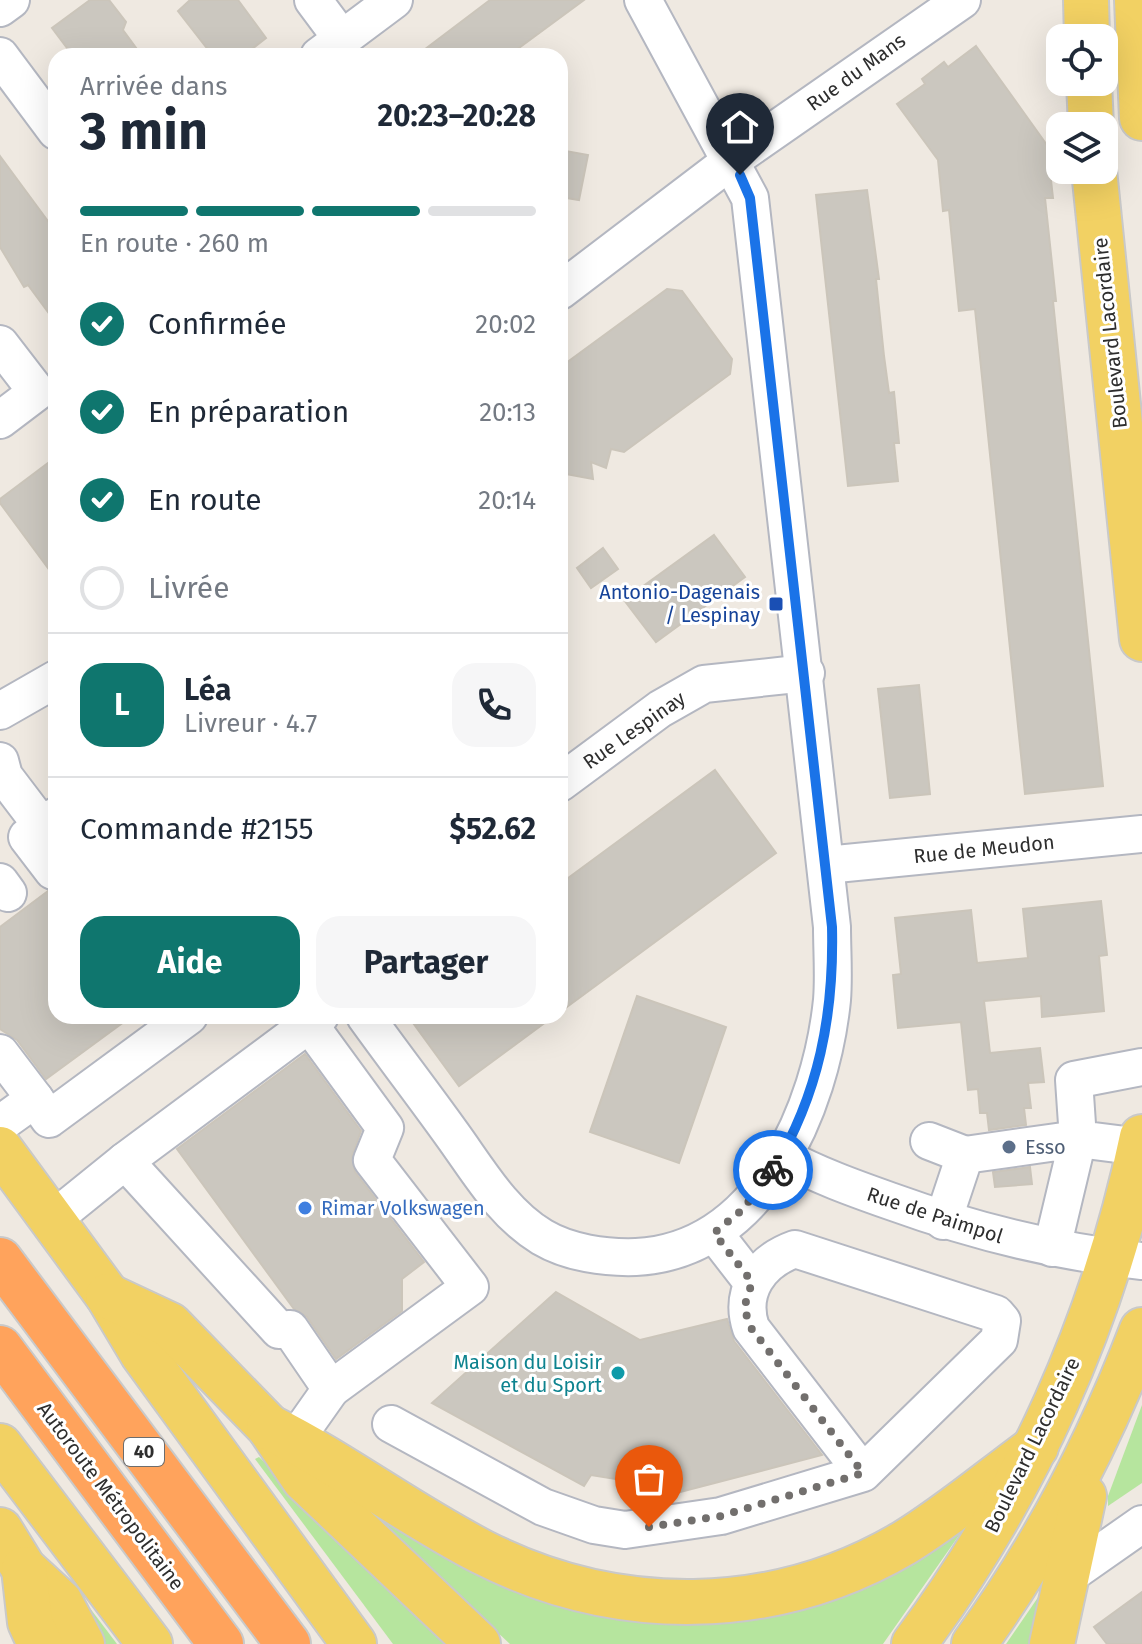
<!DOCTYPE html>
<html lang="fr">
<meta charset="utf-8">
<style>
:root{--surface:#fff;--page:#f6f6f7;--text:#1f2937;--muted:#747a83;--line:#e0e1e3;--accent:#0f766e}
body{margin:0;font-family:"Fira Sans",sans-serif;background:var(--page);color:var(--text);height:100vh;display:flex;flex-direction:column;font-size:30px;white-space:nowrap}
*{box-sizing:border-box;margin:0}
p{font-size:26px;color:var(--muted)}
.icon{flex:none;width:44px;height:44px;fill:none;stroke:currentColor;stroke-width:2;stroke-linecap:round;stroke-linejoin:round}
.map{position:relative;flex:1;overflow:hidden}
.details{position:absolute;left:48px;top:48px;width:520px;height:976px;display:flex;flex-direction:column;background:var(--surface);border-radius:24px;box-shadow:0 8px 32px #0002}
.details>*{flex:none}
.controls{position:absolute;left:1046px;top:24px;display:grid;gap:16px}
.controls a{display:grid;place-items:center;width:72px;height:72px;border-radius:16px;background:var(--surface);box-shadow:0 8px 32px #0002;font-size:40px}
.pin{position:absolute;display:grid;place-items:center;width:68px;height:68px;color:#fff;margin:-82px -34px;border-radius:50% 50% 50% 0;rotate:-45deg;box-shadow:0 0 8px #0007}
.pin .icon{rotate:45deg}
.courier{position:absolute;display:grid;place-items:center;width:80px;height:80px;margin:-40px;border:6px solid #1a73e8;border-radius:50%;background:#fff;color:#222;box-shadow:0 2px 10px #0007}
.head em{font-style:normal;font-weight:700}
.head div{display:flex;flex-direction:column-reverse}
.head{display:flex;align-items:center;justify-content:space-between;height:136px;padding:0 32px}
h1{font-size:52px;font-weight:700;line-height:60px}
.bar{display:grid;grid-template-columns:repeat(4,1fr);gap:12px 8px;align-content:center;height:96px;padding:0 32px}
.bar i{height:10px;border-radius:6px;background:var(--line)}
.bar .on{background:var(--accent)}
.bar p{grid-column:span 4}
.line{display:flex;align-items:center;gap:20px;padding:0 32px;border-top:2px solid var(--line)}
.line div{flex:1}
.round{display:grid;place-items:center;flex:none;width:84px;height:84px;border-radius:24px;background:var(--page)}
ol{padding:0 32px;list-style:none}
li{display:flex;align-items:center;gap:24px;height:88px}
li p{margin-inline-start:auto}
li .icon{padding:8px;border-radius:50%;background:var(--accent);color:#fff;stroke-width:4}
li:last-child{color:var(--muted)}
li i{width:44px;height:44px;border:4px solid var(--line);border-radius:50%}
.action{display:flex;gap:16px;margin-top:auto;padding:16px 32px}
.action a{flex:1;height:92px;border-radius:24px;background:var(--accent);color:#fff;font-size:32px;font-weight:700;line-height:92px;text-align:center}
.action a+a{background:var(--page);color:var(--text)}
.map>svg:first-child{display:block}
</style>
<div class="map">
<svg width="1142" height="1644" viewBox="0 0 1142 1644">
<rect width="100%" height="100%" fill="#efe9e1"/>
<g fill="#b6e59e">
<path d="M1142,1405V1483L1108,1506V1496Z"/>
<path d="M259,1457L455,1644H393L255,1459Z"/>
<path d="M357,1501L634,1615L969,1521L883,1644H510Z"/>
<path d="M1041,1593L1039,1644H1006Z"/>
<path d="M83,1599L117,1644H100L79,1603Z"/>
</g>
<g fill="#cbc7bf" stroke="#cbc5ba" stroke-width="2">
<path d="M90,0H109L126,22L123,30L142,56H73L52,28Z"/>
<path d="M190,0H238L266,38L243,56H213L178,11Z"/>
<path d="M490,0H584L508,56H416Z"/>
<path d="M976,46L1047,145L1053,198H1045L1056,301H1053L1103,786L1025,794L975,309L959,311L949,210L943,211L938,160L897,104L925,84L922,79L944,62L948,67Z"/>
<path d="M560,150L588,155L579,200L560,197Z"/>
<path d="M0,156L56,232V323L28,285L24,287L0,247Z"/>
<path d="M867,190L879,279H876L884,356L889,393L894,392L899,443H894L898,481L848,486L816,195Z"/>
<path d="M667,289L682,291L732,359L730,374L624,452L611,449L606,468L591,462L593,479L560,473L562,366Z"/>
<path d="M56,457V579L0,503V499Z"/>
<path d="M714,535L745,577L656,642L624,600Z"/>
<path d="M603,548L618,569L591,588L577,568Z"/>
<path d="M919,685L930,794L890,798L878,689Z"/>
<path d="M715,770L776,853L560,1012V884Z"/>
<path d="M48,891L56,892V1016H132L46,1079L17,1040L0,1029V927Z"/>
<path d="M1101,901L1107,955L1099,956L1104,1011L1042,1017L1041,996L984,1001L990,1053L1040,1048L1044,1082L1028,1083L1031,1108H1024L1026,1125L989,1130L987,1113H980L978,1089L968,1090L961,1022L898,1028L893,975L901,974L895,918L971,910L977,963L1028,958L1023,909Z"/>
<path d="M637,996L726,1027L679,1163L590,1132Z"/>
<path d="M408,1016H554L459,1086Z"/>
<path d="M305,1054L361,1131L352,1156L355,1172L424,1262L402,1279V1311L336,1359L307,1317L294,1309L177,1149Z"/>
<path d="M1030,1167L1032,1184L995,1187L993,1172Z"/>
<path d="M556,1292L640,1340L727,1319L734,1341L822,1455L657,1498L653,1485L591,1475L584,1486L432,1403Z"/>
<path d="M1142,1592V1644H1107L1094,1627Z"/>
</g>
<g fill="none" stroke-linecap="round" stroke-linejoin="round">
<defs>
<g id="minor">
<path d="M313,0L342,39"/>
<path d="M0,8L11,0"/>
<path d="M0,56L56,131"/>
<path d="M319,56L394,0"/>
<path d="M560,291L732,160L962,0"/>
<path d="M0,344L37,392L0,420"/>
<path d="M0,711L56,679"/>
<path d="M0,761L4,776L42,826L56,816"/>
<path d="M560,783L660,709L704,684L806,673"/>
<path d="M42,826L27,837L53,871"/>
<path d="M826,865L1142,834"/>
<path d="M0,882L8,893"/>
<path d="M365,1016C393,1055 423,1094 451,1133C478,1170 502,1213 542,1237C569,1253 605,1258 636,1257C761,1251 821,1108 832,1000C834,976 832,951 832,927L750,198L643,0"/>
<path d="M309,1024L385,1128L372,1160L470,1287L331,1389"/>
<path d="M0,1053L35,1099L0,1124"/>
<path d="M35,1099L49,1119L189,1016"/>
<path d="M929,1141L965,1155"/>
<path d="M1140,1147L1078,1139L1074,1080L1142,1067"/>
<path d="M782,1156C817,1175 853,1188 890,1201C973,1231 1055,1252 1142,1261"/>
<path d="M125,1161L320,1016"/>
<path d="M52,1220L125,1161L279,1330L290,1329L331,1389L295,1440"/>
<path d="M943,1221L965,1155L1078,1139L1052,1248"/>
<path d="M714,1233L752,1282"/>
<path d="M391,1424L543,1507L594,1525L625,1530L721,1516L863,1473L999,1340L1002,1321L996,1314L795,1249C759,1262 739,1292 751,1328L863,1473"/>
<path d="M1065,1578L1142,1524"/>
</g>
<g id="major">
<path d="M1086,0L1087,38"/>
<path d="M1137,0L1142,118"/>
<path d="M1089,82L1091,126"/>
<path d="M1094,170L1142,639"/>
<path d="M0,1149L108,1296L142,1353L354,1644"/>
<path d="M108,1296L170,1325L269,1427L304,1479L478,1644"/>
<path d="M269,1427C343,1464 408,1514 482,1552C616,1620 773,1620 904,1543C950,1515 992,1479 1036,1447"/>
<path d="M0,1446L150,1644"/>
<path d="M0,1530L24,1569L60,1602L82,1644"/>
<path d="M24,1569L30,1622L40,1644"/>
<path d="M914,1644C1026,1494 1104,1321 1142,1137"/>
<path d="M974,1644C1045,1546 1099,1443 1142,1330"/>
<path d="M1052,1644L1084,1496"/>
</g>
<g id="highway">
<path d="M0,1260L288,1644"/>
<path d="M0,1348L221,1644"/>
</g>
</defs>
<use href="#minor" stroke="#b4b7c1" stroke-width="40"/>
<use href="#major" stroke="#c9c9c9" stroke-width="48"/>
<use href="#highway" stroke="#c9c9c9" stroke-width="48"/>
<use href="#minor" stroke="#fff" stroke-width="36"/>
<use href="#major" stroke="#f2d163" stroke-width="44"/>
<use href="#highway" stroke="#ffa35c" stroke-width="44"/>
</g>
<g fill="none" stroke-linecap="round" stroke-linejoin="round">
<path stroke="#726f6d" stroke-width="8" stroke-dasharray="0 14.4" d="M649,1527L721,1516L863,1473L751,1328L744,1308L752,1282L714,1233L742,1210L773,1170"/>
<path stroke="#1a73e8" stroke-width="10" d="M740,175L750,198L832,927C834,1015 819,1094 773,1170"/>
</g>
<rect fill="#1a4fb4" stroke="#fff" stroke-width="3" x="768" y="596" width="16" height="16" rx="4"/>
<circle fill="#5c6f8a" stroke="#fff" stroke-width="3" cx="1009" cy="1147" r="8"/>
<circle fill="#3f7fe0" stroke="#fff" stroke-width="3" cx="305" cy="1208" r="8"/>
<circle fill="#0f9aa8" stroke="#fff" stroke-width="3" cx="618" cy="1373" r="8"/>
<g text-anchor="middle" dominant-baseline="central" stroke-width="6" stroke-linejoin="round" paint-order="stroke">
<rect fill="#fff" stroke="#6d6d6d" stroke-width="2" x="124" y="1438" width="40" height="28" rx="6"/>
<g font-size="18" font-weight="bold" fill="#2e2e2e">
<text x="144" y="1452">40</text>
</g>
<g font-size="20" fill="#2e2e2e" stroke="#fff">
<text transform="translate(856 72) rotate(-36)">Rue du Mans</text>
<text transform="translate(1110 333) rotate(-96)">Boulevard Lacordaire</text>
<text transform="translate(634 730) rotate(-35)">Rue Lespinay</text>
<text transform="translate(984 849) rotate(-6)">Rue de Meudon</text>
<text transform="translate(935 1215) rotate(18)">Rue de Paimpol</text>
<text transform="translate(1032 1445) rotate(-64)">Boulevard Lacordaire</text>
<text transform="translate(111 1496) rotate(53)">Autoroute Métropolitaine</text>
</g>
<g font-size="20" fill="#164399" stroke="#fff" text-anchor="end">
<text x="760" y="592">Antonio-Dagenais<tspan x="760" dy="23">/ Lespinay</tspan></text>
</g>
<g font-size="20" fill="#4e5e75" stroke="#fff" text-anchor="start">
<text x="1025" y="1147">Esso</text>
</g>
<g font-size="20" fill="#366cbe" stroke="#fff" text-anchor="start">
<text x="321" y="1208">Rimar Volkswagen</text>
</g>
<g font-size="20" fill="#0d838f" stroke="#fff" text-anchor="end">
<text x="602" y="1362">Maison du Loisir<tspan x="602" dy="23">et du Sport</tspan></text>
</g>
</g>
</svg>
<div class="controls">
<a><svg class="icon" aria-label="locate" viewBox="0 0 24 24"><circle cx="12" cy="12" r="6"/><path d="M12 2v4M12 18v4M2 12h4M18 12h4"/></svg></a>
<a><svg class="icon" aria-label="layers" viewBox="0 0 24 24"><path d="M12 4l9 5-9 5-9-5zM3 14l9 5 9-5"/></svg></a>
</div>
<div class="pin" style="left:649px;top:1527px;background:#ea580c"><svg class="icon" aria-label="bag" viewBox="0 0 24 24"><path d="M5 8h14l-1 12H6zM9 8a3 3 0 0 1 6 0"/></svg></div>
<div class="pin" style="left:740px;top:175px;background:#1f2937"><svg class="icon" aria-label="home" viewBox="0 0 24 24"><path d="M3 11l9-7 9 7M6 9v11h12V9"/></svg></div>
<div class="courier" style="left:773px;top:1170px"><svg class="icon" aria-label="bike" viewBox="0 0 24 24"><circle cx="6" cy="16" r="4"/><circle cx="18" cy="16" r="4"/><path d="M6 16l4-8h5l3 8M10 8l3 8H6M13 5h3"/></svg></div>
<section class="details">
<div class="head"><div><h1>3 min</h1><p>Arrivée dans</p></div><em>20:23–20:28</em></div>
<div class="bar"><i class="on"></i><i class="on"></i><i class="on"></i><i></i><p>En route · 260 m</p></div>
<ol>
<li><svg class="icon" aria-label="check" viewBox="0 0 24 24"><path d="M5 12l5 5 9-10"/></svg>Confirmée<p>20:02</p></li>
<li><svg class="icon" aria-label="check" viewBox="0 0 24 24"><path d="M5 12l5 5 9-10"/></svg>En préparation<p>20:13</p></li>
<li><svg class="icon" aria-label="check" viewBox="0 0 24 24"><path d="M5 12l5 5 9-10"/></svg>En route<p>20:14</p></li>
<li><i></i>Livrée</li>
</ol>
<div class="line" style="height:144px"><b class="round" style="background:var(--accent);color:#fff">L</b><div><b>Léa</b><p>Livreur · 4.7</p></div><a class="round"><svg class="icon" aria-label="phone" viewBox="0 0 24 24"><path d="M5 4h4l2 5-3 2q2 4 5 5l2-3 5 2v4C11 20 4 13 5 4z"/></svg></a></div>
<div class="line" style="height:104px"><div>Commande #2155</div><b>$52.62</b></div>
<div class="action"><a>Aide</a><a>Partager</a></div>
</section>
</div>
